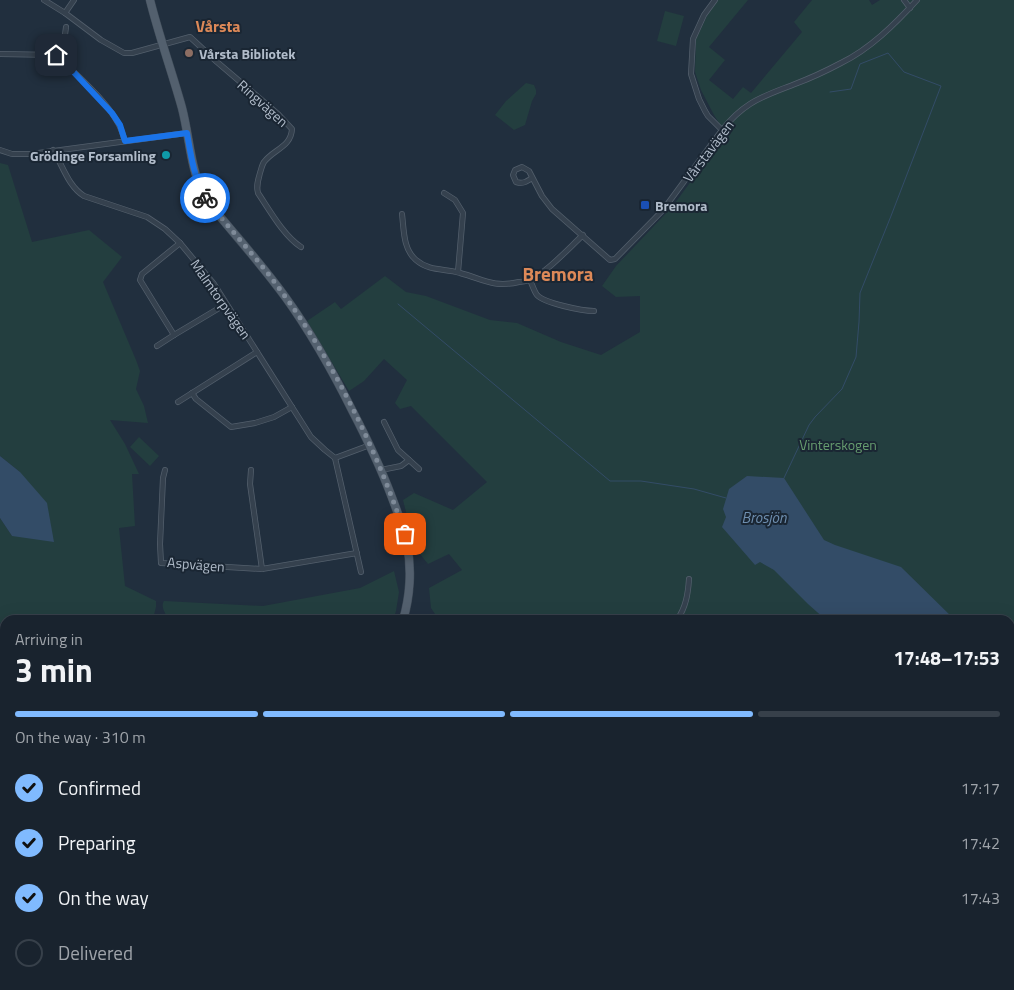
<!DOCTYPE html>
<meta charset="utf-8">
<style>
:root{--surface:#19232e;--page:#222b36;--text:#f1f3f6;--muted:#9fa4aa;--line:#37404a;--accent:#80baff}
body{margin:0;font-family:"Titillium Web",sans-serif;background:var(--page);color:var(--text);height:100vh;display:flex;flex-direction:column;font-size:19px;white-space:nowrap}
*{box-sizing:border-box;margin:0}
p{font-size:16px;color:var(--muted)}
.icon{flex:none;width:28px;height:28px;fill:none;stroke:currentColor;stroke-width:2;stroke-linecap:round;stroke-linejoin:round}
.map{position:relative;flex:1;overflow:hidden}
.details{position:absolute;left:0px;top:615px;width:1015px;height:375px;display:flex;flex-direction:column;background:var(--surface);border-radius:15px 15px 0 0;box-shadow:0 5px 20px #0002,0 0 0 1px var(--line)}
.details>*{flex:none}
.pin{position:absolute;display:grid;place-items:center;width:42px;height:42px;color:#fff;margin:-21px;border-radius:10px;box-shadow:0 2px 8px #0006}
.courier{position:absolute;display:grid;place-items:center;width:50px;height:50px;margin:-25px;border:4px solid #1a73e8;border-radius:50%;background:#fff;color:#222;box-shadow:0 1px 6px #0007}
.headline em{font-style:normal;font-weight:700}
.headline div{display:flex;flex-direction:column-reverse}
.headline{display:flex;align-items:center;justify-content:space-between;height:85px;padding:0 15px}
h1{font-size:32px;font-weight:700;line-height:38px}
.bar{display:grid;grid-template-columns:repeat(4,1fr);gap:8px 5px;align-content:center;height:60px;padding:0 15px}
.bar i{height:6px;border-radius:4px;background:var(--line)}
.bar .on{background:var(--accent)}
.bar p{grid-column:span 4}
ol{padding:0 15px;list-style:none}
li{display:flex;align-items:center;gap:15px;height:55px}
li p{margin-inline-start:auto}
li .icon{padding:5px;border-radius:50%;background:var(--accent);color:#111;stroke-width:4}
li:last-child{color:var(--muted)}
li i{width:28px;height:28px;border:2px solid var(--line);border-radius:50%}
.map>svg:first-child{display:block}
</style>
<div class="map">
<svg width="1014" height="990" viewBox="0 0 1014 990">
<rect width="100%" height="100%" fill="#212f3e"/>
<g fill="#233e3f">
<path d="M718,0H748L709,47L725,60L709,80L733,99L743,87L751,93L802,32L794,22L812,0H869L872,5L880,0H1014V990H325V985H1010V620H439L431,608L429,588L462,570L449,554L428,564L415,548L403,500L414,493L453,510L487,482L411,406L400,409L395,403L407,380L384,359L364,381L349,391L307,321L335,302L341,309L385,276L406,292L426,296L490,320L517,323L561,342L601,355L640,332V296L616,297L602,286L616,266L672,207L726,134L714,115L701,90L695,72L696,39L707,16Z"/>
<path d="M665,11L684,16L676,46L657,41Z"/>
<path d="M526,83L534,85L536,90V94L532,101L525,125L514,130L495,115L506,101Z"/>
<path d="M0,163L8,165L32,242L89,230L122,257L103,282L136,360L140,371L136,389L144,406L148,423L110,420L125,444L139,474H132L135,526L119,528L125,586L156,601V607L154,615L157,620H10V619L0,623V518L12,536L20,472L0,456Z"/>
<path d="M139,437L159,456L150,466L130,447Z"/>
<path d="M394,571L399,592L396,611L393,620H169C166,614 160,607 164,601L263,606L360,588Z"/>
<path d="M0,640L5,644V679H0Z"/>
<path d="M252,985H309L310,990H253Z"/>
</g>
<g fill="#334c67">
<path d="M0,456L20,472L47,503L54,542L12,536L0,518Z"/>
<path d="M747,476L784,478L824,540L835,545L901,567L955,620H826L808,604L774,570L760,562L755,565L722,527L726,517L723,509L729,489Z"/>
</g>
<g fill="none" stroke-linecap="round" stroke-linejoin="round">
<g stroke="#334c67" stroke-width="1">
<path d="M398,304L610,481H641L694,489L726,498"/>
<path d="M784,478L809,425L815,417L842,389L856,357L859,322L860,293L891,216L941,86L904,72L888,53L860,64L851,89L830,92"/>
</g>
<defs>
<g id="street">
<path d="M44,0L65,13L101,40L124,53H132L190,37L217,62L278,114L292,129C291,147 274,149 264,162C262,165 261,170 260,173C258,180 256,186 258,193C270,211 284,236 301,247"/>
<path d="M715,0L704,15L693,39L691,74L699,99L705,111L708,116L722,130"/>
<path d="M904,0L910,8"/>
<path d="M65,13L74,0"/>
<path d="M0,54L56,55L62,58L66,64C84,82 105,100 118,123C121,128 123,135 125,141"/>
<path d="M62,58L66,27"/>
<path d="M0,150L12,154H31L187,133"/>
<path d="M53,150C63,166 68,186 84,196L147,217L165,229L180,243L214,284L311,437L325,450L335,458L370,445"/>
<path d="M532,178C526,182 523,184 516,182L513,175L515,170L522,167L529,171L542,196L552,209L610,260L615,259L663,210L722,130C730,120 739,111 750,104C764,95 780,90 795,84C811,78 826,71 841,63C870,49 895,24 917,0"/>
<path d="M444,193L455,200L463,213L458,272"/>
<path d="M402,214C404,230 403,249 416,260C430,272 445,268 460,273C483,279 493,288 519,282C522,282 527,281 530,280C547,272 568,249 583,235"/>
<path d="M530,280C532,284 534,291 537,295C544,303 582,311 594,311"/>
<path d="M174,335L226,304"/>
<path d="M157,346L174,335L140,280L142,274L180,243"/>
<path d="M192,393L196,399L231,427L255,423L274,417L292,407"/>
<path d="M178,402L257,352"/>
<path d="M384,422L398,450L419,469"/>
<path d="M335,458L361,572"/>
<path d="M165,470L163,478L160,544L161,563L262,569L357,553"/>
<path d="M251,470L250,484L262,569"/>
<path d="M381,470L401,466L409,460"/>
<path d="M677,620C686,607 688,594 689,579"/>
<path d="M0,634L5,639"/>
</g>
<g id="primary">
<path d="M150,0C159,36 172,72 182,108C190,139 190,169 205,198C231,231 261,263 286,298C312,334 333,372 353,412C367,439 380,466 391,495C397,511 404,528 407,545C412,569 410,597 403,620"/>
<path d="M318,985V990"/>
</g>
</defs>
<use href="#street" stroke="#535f6c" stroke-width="6"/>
<use href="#primary" stroke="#3e4a57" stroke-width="9"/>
<use href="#street" stroke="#35414e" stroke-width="4.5"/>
<use href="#primary" stroke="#53606e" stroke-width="8"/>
</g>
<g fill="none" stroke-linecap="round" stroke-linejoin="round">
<path stroke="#7f8b99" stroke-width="5" stroke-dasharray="0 9" d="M205,198C229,228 256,257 279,288C334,362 376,448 405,534"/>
<path stroke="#1a73e8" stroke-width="6" d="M56,55L62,58L66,64L112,113L120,125L125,141L187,133C191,156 194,177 205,198"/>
</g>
<circle fill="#8d6e63" stroke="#1a2633" stroke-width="2" cx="189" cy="53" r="5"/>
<circle fill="#0f9aa8" stroke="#1a2633" stroke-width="2" cx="166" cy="155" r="5"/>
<rect fill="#1a4fb4" stroke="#1a2633" stroke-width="2" x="640" y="200" width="10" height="10" rx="2.5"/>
<g text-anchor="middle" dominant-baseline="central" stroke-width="4" stroke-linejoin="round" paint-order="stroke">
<g font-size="14" font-weight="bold" fill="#b1bcca" stroke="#1a2633" text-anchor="start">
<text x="199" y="53">Vårsta Bibliotek</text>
<text x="156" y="155" text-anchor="end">Grödinge Forsamling</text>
<text x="655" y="205">Bremora</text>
</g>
<g font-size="14" fill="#b1bcca" stroke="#1a2633">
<text transform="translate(263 103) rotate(42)">Ringvägen</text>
<text transform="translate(708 151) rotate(-53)">Vårstavägen</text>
<text transform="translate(221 299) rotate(55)">Malmtorpvägen</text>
<text transform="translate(196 564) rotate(5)">Aspvägen</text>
</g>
<g font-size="14" fill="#669d6f" stroke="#1a2633">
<text x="838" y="444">Vinterskogen</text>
</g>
<g font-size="15" font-style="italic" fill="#6f8fb0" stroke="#1a2633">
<text x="764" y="517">Brosjön</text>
</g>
<g font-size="16" font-weight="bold" fill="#dd8958" stroke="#1a2633">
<text x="218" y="26">Vårsta</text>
</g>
<g font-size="19" font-weight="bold" fill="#dd8958" stroke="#1a2633">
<text x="558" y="273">Bremora</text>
</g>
</g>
</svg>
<div class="pin" style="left:405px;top:534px;background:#ea580c"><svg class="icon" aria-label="bag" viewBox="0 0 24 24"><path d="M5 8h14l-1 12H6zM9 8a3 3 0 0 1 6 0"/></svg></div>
<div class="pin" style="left:56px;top:55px;background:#1f2937"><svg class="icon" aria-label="home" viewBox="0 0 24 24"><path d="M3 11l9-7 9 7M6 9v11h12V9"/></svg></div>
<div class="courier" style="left:205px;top:198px"><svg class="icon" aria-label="bike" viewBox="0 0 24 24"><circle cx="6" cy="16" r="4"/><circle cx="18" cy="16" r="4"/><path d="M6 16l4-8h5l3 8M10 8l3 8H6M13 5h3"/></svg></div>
<section class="details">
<div class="headline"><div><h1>3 min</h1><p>Arriving in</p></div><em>17:48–17:53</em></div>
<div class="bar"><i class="on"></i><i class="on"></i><i class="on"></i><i></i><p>On the way · 310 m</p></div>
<ol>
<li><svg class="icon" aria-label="check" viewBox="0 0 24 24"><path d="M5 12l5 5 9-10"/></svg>Confirmed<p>17:17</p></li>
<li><svg class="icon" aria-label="check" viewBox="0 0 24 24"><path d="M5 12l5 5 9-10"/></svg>Preparing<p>17:42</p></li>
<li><svg class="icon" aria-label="check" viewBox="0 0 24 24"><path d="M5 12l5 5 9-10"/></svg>On the way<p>17:43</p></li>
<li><i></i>Delivered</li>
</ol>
</section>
</div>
